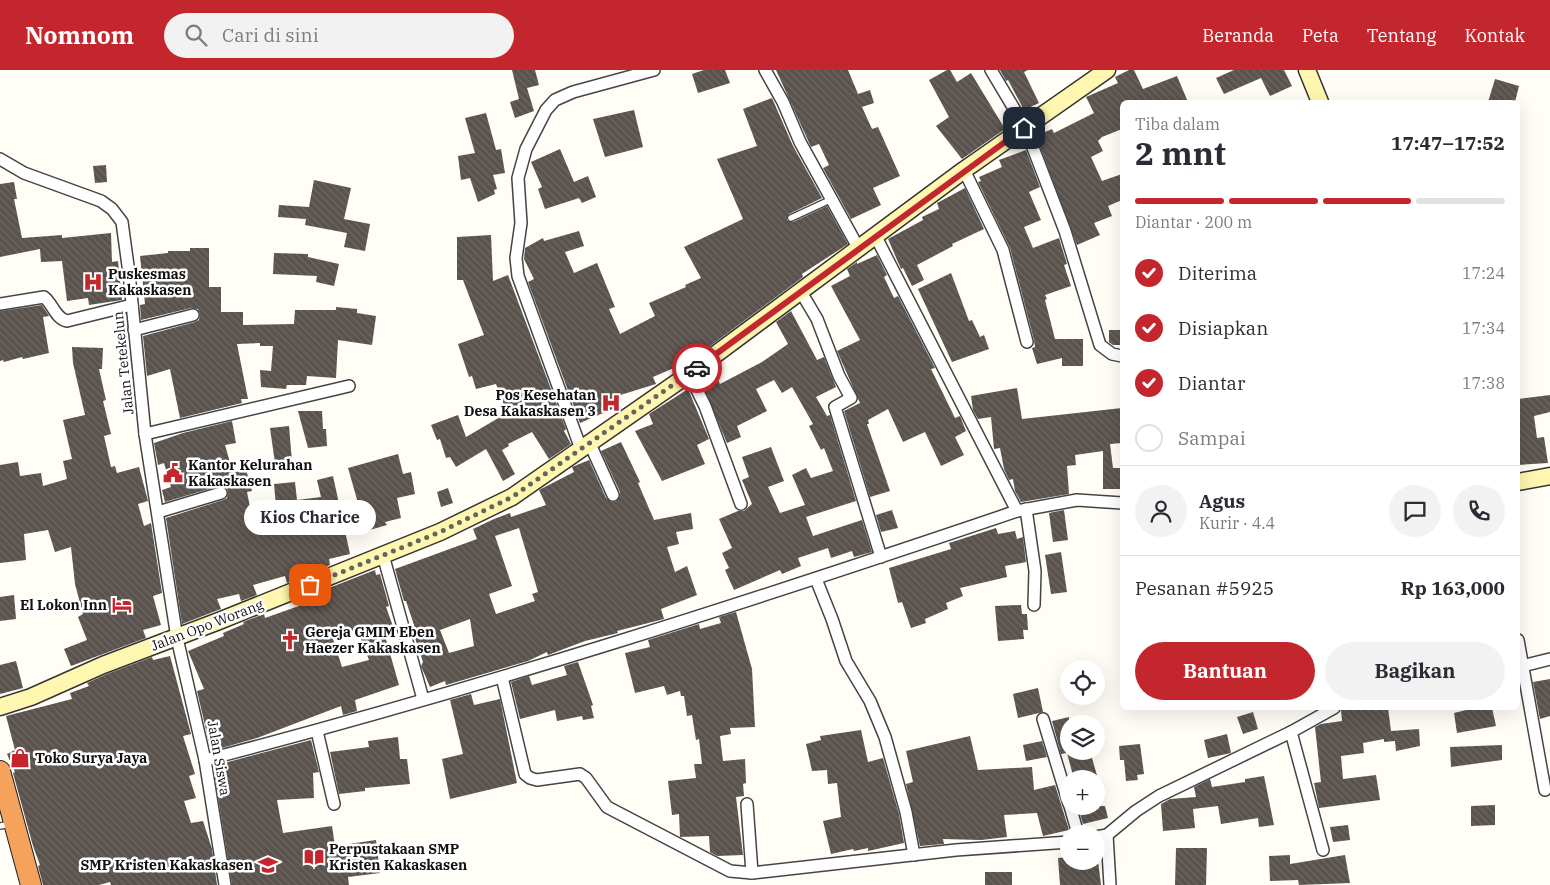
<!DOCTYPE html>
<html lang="id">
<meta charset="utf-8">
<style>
:root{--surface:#fff;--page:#f2f2f3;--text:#2b2b33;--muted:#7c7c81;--line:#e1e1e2;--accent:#c4262e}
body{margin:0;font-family:"IBM Plex Serif",serif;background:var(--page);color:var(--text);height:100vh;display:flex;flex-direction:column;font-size:19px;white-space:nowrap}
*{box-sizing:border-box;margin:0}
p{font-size:16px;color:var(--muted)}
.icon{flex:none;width:28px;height:28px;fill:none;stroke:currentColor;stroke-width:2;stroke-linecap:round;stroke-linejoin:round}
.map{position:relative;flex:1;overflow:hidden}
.details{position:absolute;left:1120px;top:30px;width:400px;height:610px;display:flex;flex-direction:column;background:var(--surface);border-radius:8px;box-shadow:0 5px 20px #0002}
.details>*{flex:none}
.buttons{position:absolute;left:1060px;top:590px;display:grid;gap:10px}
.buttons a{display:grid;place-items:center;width:45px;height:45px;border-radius:50%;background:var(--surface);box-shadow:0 5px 20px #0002;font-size:25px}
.pin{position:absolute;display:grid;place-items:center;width:42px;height:42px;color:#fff;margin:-21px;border-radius:10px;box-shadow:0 2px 8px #0006}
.courier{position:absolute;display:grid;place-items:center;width:50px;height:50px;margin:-25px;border:4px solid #c4262e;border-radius:50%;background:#fff;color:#222;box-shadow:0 1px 6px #0007}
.bubble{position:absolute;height:35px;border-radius:18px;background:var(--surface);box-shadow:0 5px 20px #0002;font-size:16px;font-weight:700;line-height:35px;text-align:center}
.summary em{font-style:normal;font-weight:700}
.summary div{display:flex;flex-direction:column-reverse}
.summary{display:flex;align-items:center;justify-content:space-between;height:85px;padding:0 15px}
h1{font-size:32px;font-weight:700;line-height:38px}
.bar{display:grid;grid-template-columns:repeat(4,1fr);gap:8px 5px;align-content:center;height:60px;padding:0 15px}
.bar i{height:6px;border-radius:4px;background:var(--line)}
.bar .active{background:var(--accent)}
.bar p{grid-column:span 4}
.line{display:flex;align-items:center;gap:12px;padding:0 15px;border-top:1px solid var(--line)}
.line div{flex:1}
.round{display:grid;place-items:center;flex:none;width:52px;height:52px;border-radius:26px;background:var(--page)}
ol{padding:0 15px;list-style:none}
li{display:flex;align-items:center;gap:15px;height:55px}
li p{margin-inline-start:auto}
li .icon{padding:5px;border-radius:50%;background:var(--accent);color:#fff;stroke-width:4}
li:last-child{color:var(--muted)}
li i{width:28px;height:28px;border:2px solid var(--line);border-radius:50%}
.cta{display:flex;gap:10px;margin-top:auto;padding:10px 15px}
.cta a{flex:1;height:58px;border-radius:30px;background:var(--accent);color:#fff;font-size:20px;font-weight:700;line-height:58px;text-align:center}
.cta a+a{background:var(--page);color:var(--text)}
header{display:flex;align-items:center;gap:30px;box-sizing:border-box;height:70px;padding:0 25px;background:var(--accent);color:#fff}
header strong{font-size:24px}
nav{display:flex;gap:28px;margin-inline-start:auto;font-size:18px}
.search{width:350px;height:45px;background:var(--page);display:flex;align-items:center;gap:12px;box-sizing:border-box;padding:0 18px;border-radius:28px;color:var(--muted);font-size:19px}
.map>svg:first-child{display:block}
</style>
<header>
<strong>Nomnom</strong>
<div class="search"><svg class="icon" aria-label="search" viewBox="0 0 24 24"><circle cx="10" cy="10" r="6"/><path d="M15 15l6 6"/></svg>Cari di sini</div>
<nav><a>Beranda</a><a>Peta</a><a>Tentang</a><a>Kontak</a></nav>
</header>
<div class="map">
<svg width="1550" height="815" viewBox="0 0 1550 815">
<defs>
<pattern id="building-back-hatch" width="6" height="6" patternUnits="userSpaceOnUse" patternTransform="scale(1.25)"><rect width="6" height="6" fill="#5a524d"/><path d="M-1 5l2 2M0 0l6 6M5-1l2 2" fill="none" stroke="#6d6662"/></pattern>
</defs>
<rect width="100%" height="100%" fill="#fffdf5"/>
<g fill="url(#building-back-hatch)" fill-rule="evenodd">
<path d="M512,0H535L539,15L527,18L534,41L515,48L510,32L519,29Z"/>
<path d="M704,0H725L730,13L698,23L692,4Z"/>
<path d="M776,0H848L858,24L870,20L874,33L862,37L872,59L878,57L900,106L873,118L881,135L851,149L823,98L829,95L819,74L811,77Z"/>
<path d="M947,0H950L957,12L971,3L1005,59L962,89L936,56L949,47L929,10Z"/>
<path d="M1000,0H1028L1024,2L1039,33L1024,40L1008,10L1006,11Z"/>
<path d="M1129,0H1134L1143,19L1177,6L1188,32H1122V59L1102,67L1098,71L1103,81L1091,87L1102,111L1122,104V130L1108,136L1112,146L1094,153L1100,165L1077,175L1036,66L1052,59L1054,63L1094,43L1086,27L1118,13L1115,7Z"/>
<path d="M1234,0H1284L1292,16L1270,26L1261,8L1224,24L1216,8Z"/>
<path d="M1495,9L1519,16L1515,32H1488Z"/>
<path d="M772,28L793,76L822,128L789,144L787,150L793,152L827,136L848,174L802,204L803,207L690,291L653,307L656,314L614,327L617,337L580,353L528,212L534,209L524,189L525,178L543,168L544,171L579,161L584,176L565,182L574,203L597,193L615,237L609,239L620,264L655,246L649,233L686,217L685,215L701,208L684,177L743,149L717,89L757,76L743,39Z"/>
<path d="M634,40L643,77L605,87L593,49Z"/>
<path d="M486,43L496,80L501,79L505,103L493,105L497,119L494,120L495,124L478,132L470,108L461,110L458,86L475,83L465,48Z"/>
<path d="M560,79L574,112L588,106L596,127L582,133L579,128L545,139L538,119L542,117L531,92Z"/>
<path d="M1026,80L1040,117L1029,122L1041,150L1024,157L1033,178L1059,168L1067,194L1064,195L1071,216L1045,225L1047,229L1045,230L1055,269H1083V296H1062V288L1037,294L1032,278L1035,277L1034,270L1010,178L978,112L981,111L979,107L1002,97L999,90Z"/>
<path d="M106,95L107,112L95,113L93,96Z"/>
<path d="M314,110L351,118L344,149L370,154L365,181L344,177L347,163L305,155L306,149L278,147L279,135L309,137Z"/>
<path d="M14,112L17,129H14L22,168L62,165V168L111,163L112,192L118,191L122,230L89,235L88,228L67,231L62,191L41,192L40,179L0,187V114Z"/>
<path d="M965,118L984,159L952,174L953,176L917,195L924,210L912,216L903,198L901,199L888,169L923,150L922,147L939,139L937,133Z"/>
<path d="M491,165L493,211L508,205L566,359L564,361L571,374L549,389L532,362L508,374L509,376L502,380L515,404L503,411L486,379L456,397L450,387L446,388L440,369L437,370L431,355L458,345L466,367L507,343L496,314L476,319L472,306L469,307L458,274L484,265L463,210H457V167Z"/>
<path d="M190,178H209V217H221V242H243V255L294,254L295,240H336V237L357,239V243L376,246L372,275L338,270L336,308L307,306L306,315H287L286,319L261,317L260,300L271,301L273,276H260V273L237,274L248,329H241L242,333L180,348L170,299L147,306L143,266L195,252L199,250L200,244L198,239L191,238L141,250L140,235L145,234L140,186L168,183V181H190Z"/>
<path d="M274,183L308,184V187L339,194L334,216L316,212L317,206L273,204Z"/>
<path d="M877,185L887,205L884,207L894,228L898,226L935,298L931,299L955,348L960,346L966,361L955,367L964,385L941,396L925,362L903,372L888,339L868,350L869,354H867L890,421L870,427L844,341L860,333L837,281L860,270L831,216L850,206L847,199L857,192V194Z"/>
<path d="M951,203L969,251L972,250L980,267L984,265L989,279L952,292L918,219Z"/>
<path d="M42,235L49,246L43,247L49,283L23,289L22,287L4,292L3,290L0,291V241Z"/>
<path d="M791,241L817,290L824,287L836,317L816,327L827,346L830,345L856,431L806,447L813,466L862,450L872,482L854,487L852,481L831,488L828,478L798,488L801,496L782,504L780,500L734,520L725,500L729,498L722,483L732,478L719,449L738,441H744L752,434L742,410L749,407L742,387L771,377L784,411L768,417L780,443L805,435L792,405L806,398L811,408L833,401L824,378L821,380L809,356L813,354L792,317L782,323L774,310L756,319L767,341L737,356L741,367L727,373L702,313L716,306L720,314L762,292L788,274L776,252Z"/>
<path d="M1109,260H1122V275H1113L1109,272Z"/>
<path d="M72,277L103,278L102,299H99L106,330L103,331L111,364L104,366L111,397L115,396L117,403L139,397L148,431L138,434L144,456L151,453L162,523L153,526L161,555L143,560L146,568L71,596L64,579L87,570L78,547L83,544L75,514L71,477L55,482L48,460L24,464L26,490L0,493V395L18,392L20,406L41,403L43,416L67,409L63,391L72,389L63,350L85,345L73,293Z"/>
<path d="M1017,318L1022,349L1122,338V373L1110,374L1113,398H1121V419H1103V381L1075,385L1076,395L1067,396L1069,424L1021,432L1015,421L1013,409L1009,410L1004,399L1000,378L994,379L991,347L978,349L973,340L971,326Z"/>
<path d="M688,319L709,369L697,375L705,394L662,411L635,361L653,354L649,344Z"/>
<path d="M1550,325V342L1534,346L1537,368L1544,367L1548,393L1518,395V329Z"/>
<path d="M298,341H322L323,359H326L327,376L308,378Z"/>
<path d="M232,351L236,373L225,375L233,403L246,399L252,421L247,422L253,452L277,447L274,414L295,412L297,430L321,427L317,410L333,406L350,484L329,489L330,495L287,513L285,506L253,515L257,525L241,531L239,524L217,529L221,539L182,554L166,448L223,430L227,428L228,421L226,417L219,416L165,432L162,420L171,417L164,393L158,395L154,373L183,363Z"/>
<path d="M289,356L292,392L275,393L270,358Z"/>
<path d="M621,372L640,412L638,413L654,450L691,443L693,459L676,462L679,474L667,477L675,502L687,496L697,525L661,539L664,549L617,561L618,563L585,571L548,585L547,582L528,591L446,615L445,611L430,617L421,596L423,592L415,568L418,567L406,531H404L395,499L477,469L473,459L494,449L510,443L511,447L546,435L539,420L574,402L572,397L589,390L606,428L612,432H616L620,426V422L601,381ZM519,458L538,522L532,524L535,531L496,544L489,524L512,516L495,466ZM470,549L474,576L449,583L440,560Z"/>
<path d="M398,384L403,404L411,402L415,424L397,428L401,448L385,452L387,455L366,461L348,398Z"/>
<path d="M448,418L453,433L441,437L437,422Z"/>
<path d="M892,440L898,458L881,462L876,445Z"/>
<path d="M1064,440L1068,470L1053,472L1049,443Z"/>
<path d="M996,458L998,464L1015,461L1017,469L1023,467L1026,492L1005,496L1007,507L960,518L963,526L946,533L948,539L925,549L926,553L911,558L902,532L898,533L889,498L951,479L949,473Z"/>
<path d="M1061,482L1067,522L1051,524L1045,485Z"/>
<path d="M375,500L376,505L380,504L389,536L386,537L395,562L385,566L399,615L355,630L357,641L343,645L341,636L257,668L211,681L197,621L204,619L188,581L224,566L223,563L244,554L243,552L264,544L265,548L313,531L311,525ZM357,559L369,590L342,597L333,569Z"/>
<path d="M14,525L16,549L0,551V527Z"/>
<path d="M1021,535L1022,544H1027L1028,560H1023L1024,569L998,571L995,536Z"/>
<path d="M736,542L752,599L755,657L730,658L731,664L720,666L723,691L745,689L746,713L743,714L744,726L736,727L743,785L717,786L710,782L709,766L680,767L679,744L672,745L668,711L696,708L694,694H702L699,669L696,670L692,645L687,646L684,626H681L680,621L667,625L664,616L635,623L625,583L650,577L648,570L699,554L700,559L721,553L719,547Z"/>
<path d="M170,586L191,664L183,666L195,704L189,706L196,728L184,731L191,753L203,751L212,779L217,815H111L110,812L99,815H43L38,796L40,795L33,776L13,703L15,702L7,684L15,680L6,646L72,629L70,623L89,616L87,613L107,604L152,587L153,590Z"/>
<path d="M16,591L23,618L0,624V595Z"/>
<path d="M578,592L593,635L591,636L594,648L583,650L582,646L557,651L555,640L520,649L511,612L529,606L532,615L567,605L564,596Z"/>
<path d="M1550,609V646L1540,649L1533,612Z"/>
<path d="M1038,618L1043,642L1018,648L1013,624Z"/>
<path d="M471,624L474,635L500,629L517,713L450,729L442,689L463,684L450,630Z"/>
<path d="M1365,638H1388L1391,661L1419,659L1420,676L1396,681L1395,671L1384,672V669L1363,673L1364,683L1341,686L1343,709L1376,705L1380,730L1319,738L1314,713L1321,712L1315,657L1321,654L1342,651L1341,640Z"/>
<path d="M1465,638H1492L1496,656L1457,663L1454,643L1466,640Z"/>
<path d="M1253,642L1258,659L1243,664L1237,647Z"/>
<path d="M1069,647V681H1090L1098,709H1074L1067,683L1061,684L1052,651Z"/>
<path d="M861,660L868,692L883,688L899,744L904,773L868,781V778L854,781L853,779L831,784L823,751L841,747L837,713L828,714L827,700L812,701L806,674L821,670L820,666Z"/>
<path d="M1227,664L1231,683L1208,688L1204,670Z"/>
<path d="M970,666L978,700L1032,697L1034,720L1055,715L1069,760L1043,766L1037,743L1004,745L1007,767L981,770L943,769L944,774L920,776L906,714L913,712L906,681Z"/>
<path d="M398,667L400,689H407L410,714L365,718V721L339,724L330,682L369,677L368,671Z"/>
<path d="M311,670L319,702L313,703L314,728L277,730L283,763L332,756L335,776L376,770L380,803L348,807L349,815H232L213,696Z"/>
<path d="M1042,671L1047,687L1026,691L1023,675Z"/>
<path d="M1140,674L1144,704L1137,705L1138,710L1126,711L1124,690H1120L1119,676Z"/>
<path d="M1502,675V690L1451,697L1450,677Z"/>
<path d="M1264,706L1274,755L1259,757L1258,748L1221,754L1218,736L1193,739L1195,758L1163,761L1161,734L1163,733L1170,729L1196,727L1194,717L1210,709L1212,717L1245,712V709Z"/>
<path d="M1495,735V755L1471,756V736Z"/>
<path d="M1078,736H1105L1108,748L1083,754Z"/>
<path d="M1348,755L1350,770L1333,772L1330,757Z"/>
<path d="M1176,778H1207L1206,815H1175Z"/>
<path d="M1290,785V794L1345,785L1350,813L1299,815L1298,810L1270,811L1269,786Z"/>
<path d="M1069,787V791H1098L1101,815H1060L1058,788Z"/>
<rect x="985" y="802" width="27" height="13"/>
</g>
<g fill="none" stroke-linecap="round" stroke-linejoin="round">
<defs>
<g id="lane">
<path d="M791,148L832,129"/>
<path d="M0,756L11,754"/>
</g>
<g id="street">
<path d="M765,0L783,32L800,72L859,179"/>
<path d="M991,0L1025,57L1065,161L1100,275L1112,284L1122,286"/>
<path d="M0,89L24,103L101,131L112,139L122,152L129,203L145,364L177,568L205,690L225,815"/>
<path d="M964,100L1003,180L1027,272"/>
<path d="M801,222L817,249L839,306L851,328L835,337L881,487"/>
<path d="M0,234L44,227C53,234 55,248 67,251L132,235"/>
<path d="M134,260L193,245"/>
<path d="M689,304L705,336L741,434"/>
<path d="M145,364L349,316"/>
<path d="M590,374L613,425"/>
<path d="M581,379L518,206L516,188L521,153L518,108L526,79L546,40L555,30L573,22L654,0"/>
<path d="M1026,439L1035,501L1034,535"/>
<path d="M1017,441L1077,430L1122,433"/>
<path d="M158,442L221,423"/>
<path d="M383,485L423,629"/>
<path d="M816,509L832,549L846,591L870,631L885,667L906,742L914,785"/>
<path d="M1518,570L1545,720"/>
<path d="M1518,597L1550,589"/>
<path d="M502,607L525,704L530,708L537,710L580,704L586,708L607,737L730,801L752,803L956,780L1069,772"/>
<path d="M1043,649L1069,734"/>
<path d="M317,661L334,734"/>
<path d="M1291,662L1323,780"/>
<path d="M205,690C479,619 749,532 1017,441L876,167"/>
<path d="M747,734L752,803"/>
<path d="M1070,736L1078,764"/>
<path d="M1107,765L1110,815"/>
<path d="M1096,767L1107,765L1136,741L1159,726L1291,662L1334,638"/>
</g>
<g id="secondary">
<path d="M1307,0L1320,32"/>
<path d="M1518,412L1550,406"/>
<path d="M0,637L31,627L103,595L219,551L440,462L512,427L689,304L964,100L1107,0"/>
</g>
<path id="highway" d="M0,701L31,815"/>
</defs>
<use href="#lane" stroke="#444" stroke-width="8"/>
<use href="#street" stroke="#444" stroke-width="14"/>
<use href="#secondary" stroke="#333" stroke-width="19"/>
<use href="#highway" stroke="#222" stroke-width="22"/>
<use href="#lane" stroke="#fff" stroke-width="5.5"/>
<use href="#street" stroke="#fff" stroke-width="11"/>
<use href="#secondary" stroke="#fff6b0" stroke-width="16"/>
<use href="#highway" stroke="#f5a25d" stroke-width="20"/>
</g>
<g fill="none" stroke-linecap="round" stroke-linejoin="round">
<path stroke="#646461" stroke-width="5" stroke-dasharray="0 9" d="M310,515L440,462L512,427L697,298"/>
<path stroke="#c4262e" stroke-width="6" d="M697,298L1024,58"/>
</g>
<defs>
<symbol id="hospital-bare" viewBox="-9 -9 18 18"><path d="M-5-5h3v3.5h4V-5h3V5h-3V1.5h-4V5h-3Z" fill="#c4262e" stroke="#fff" stroke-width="2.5" paint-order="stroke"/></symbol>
<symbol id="civic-bare" viewBox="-9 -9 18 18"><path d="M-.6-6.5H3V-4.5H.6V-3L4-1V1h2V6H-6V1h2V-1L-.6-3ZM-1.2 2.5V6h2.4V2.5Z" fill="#c4262e" stroke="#fff" stroke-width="2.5" paint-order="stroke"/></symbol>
<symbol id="hotel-bare" viewBox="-9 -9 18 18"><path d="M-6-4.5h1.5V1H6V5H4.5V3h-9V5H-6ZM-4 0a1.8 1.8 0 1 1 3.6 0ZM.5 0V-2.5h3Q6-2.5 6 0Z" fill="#c4262e" stroke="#fff" stroke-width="2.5" paint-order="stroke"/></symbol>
<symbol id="church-bare" viewBox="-9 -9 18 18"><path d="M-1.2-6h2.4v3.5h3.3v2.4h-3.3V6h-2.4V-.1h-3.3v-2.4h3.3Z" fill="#c4262e" stroke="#fff" stroke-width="2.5" paint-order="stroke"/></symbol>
<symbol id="shop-bare" viewBox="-9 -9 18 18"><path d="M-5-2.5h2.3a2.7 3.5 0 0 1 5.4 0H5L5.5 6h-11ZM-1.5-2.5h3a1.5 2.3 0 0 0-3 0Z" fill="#c4262e" stroke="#fff" stroke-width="2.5" paint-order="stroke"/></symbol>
<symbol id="library-bare" viewBox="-9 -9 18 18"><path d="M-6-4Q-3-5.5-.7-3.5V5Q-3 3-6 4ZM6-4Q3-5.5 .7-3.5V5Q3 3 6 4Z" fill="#c4262e" stroke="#fff" stroke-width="2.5" paint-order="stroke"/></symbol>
<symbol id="school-bare" viewBox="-9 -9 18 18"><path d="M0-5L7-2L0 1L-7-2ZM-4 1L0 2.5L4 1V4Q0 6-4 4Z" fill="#c4262e" stroke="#fff" stroke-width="2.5" paint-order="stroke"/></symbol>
</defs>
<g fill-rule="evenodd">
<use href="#hospital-bare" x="79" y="198" width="28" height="28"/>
<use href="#hospital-bare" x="597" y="319" width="28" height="28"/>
<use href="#civic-bare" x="159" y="389" width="28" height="28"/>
<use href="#hotel-bare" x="108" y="521" width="28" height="28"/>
<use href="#church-bare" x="276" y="556" width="28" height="28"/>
<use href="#shop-bare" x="6" y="674" width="28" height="28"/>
<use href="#library-bare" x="300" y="773" width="28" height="28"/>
<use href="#school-bare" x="254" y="781" width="28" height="28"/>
</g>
<g text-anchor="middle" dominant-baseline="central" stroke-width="5" stroke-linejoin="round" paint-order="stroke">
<g font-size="14" font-weight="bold" fill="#111" stroke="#fff" text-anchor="start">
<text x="108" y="204">Puskesmas<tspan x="108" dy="16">Kakaskasen</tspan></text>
<text x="596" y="325" text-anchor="end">Pos Kesehatan<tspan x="596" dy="16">Desa Kakaskasen 3</tspan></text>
<text x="188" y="395">Kantor Kelurahan<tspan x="188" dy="16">Kakaskasen</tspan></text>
<text x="107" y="535" text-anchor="end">El Lokon Inn</text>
<text x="305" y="562">Gereja GMIM Eben<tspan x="305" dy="16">Haezer Kakaskasen</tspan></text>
<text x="35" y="688">Toko Surya Jaya</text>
<text x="329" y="779">Perpustakaan SMP<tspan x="329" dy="16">Kristen Kakaskasen</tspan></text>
<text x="253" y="795" text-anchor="end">SMP Kristen Kakaskasen</text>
</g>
<g font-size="14" fill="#111" stroke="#fff">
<text transform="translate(123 293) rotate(-96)">Jalan Tetekelun</text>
<text transform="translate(207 555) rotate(-21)">Jalan Opo Worang</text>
<text transform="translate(219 688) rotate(80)">Jalan Siswa</text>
</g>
</g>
</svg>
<div class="buttons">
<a><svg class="icon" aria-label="locate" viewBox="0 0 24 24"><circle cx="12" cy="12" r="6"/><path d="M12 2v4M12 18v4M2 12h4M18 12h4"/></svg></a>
<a><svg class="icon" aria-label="layers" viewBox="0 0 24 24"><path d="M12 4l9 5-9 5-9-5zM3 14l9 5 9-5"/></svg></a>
<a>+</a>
<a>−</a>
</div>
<div class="pin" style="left:310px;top:515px;background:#ea580c"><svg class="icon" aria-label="bag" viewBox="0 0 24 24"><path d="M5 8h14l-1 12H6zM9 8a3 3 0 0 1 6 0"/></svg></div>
<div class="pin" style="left:1024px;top:58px;background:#1f2937"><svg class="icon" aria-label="home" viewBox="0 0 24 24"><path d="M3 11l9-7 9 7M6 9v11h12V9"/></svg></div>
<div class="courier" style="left:697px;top:298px"><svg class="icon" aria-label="car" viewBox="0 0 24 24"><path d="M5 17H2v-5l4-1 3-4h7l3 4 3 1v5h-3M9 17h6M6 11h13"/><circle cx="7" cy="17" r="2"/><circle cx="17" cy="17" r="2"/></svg></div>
<div class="bubble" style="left:244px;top:430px;width:132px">Kios Charice</div>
<section class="details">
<div class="summary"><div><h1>2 mnt</h1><p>Tiba dalam</p></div><em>17:47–17:52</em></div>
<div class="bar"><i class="active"></i><i class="active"></i><i class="active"></i><i></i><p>Diantar · 200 m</p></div>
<ol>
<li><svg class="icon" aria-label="check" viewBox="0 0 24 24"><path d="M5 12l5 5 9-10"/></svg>Diterima<p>17:24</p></li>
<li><svg class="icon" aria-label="check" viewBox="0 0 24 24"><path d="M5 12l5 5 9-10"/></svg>Disiapkan<p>17:34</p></li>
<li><svg class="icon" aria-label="check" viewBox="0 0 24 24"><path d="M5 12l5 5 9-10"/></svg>Diantar<p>17:38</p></li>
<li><i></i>Sampai</li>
</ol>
<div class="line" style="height:90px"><a class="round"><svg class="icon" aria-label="person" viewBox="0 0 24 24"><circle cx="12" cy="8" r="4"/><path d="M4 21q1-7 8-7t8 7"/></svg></a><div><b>Agus</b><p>Kurir · 4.4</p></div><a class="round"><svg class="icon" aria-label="chat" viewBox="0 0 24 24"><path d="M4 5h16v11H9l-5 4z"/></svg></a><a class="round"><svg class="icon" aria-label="phone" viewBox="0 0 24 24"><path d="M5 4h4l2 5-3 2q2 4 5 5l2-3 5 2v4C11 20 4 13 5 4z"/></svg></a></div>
<div class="line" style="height:65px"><div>Pesanan #5925</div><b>Rp 163,000</b></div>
<div class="cta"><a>Bantuan</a><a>Bagikan</a></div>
</section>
</div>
